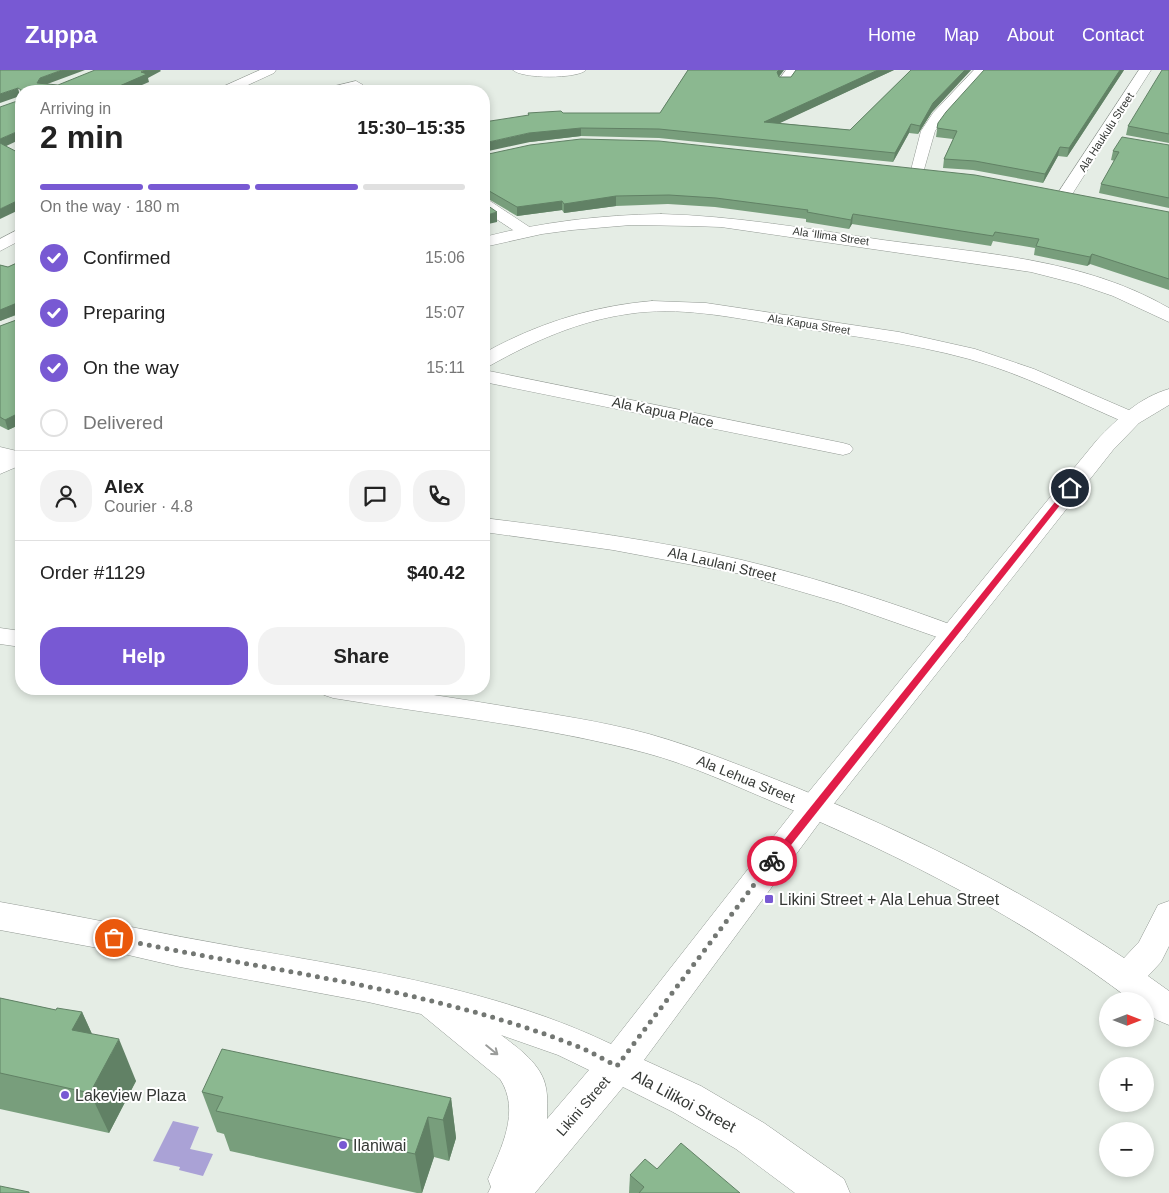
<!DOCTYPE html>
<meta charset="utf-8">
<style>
:root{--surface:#fff;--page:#f2f2f2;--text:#222;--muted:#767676;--line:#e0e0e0;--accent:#7859d3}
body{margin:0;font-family:Helvetica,sans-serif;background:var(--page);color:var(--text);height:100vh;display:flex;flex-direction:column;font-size:19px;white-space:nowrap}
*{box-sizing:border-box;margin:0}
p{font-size:16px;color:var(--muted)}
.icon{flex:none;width:28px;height:28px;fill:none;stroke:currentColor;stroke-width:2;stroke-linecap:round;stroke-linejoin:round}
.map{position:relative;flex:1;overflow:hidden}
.sheet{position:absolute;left:15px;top:15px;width:475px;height:610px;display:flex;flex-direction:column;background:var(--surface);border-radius:20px;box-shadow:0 2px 8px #0003}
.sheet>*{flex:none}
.needle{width:32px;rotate:90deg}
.controls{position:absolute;left:1099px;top:922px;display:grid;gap:10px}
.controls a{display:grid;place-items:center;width:55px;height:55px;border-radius:50%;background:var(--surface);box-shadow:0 2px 8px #0003;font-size:25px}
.pin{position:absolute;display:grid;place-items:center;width:42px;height:42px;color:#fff;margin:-21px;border:2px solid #fff;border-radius:50%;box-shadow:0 1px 5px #0007}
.courier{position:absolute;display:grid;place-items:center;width:50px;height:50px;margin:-25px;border:4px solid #e11d48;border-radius:50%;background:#fff;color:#222;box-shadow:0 1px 6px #0007}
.head em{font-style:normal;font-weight:800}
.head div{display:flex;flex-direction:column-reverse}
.head{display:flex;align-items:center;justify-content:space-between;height:85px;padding:0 25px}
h1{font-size:32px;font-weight:800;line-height:38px}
.bar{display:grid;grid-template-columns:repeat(4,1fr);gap:8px 5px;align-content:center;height:60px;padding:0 25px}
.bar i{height:6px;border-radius:4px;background:var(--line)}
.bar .active{background:var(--accent)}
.bar p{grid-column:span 4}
.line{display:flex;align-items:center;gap:12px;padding:0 25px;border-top:1px solid var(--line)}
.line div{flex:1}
.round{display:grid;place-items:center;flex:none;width:52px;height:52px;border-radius:20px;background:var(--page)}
ol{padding:0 25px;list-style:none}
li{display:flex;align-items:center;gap:15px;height:55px}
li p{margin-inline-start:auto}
li .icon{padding:5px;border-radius:50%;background:var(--accent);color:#fff;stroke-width:4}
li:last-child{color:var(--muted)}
li i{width:28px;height:28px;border:2px solid var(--line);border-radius:50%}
.primary-button{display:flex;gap:10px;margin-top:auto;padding:10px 25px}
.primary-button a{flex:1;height:58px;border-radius:20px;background:var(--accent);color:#fff;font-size:20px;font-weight:800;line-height:58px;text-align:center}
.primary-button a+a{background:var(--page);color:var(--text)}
header{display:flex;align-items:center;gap:30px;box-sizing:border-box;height:70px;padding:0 25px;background:var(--accent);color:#fff}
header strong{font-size:24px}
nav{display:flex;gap:28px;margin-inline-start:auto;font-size:18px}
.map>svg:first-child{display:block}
</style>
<header>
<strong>Zuppa</strong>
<nav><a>Home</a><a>Map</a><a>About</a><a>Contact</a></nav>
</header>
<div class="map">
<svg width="1169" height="1123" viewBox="0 0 1169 1123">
<rect width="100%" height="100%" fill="#e5ede5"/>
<path fill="#aaa2d6" d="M173,1051L199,1057L190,1079L213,1084L203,1106L179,1100L180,1097L153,1091Z"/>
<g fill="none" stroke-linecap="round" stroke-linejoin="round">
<defs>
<g id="street">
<path d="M260,0H276L274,3L235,21H218L220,18Z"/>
<path d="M513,0H586C578,9 521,9 513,0Z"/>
<path d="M786,0H799L789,14H779L778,11Z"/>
<path d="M974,0H987L943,49L935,61L923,103H913L911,100L921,61L933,43Z"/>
<path d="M1139,0H1151L1071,126H1061L1058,123Z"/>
<path d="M356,11L363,15L361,18L347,21H325L327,18Z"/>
<path d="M484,129L490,131L531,158L533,161L531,164H519L484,141Z"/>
<path d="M21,158V170L0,181V169Z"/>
<path d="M652,231L706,233L899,262L975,279L1034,299L1138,344L1141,348L1138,352L1131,354L1124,352C1073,330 1023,304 969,289C907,272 843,265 779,255C729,247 679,236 628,244C579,251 534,271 491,295L484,297V283C536,254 592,236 652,231Z"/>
<path d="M484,300L843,373L850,375L853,379L850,383L843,385L484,312Z"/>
<path d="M0,377L21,382V395L0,390Z"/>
<path d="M484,448C570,459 657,470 742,490C817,508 891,532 963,559L967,565L963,571L954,573L840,533L741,504L613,480L484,462Z"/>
<path d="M0,558L21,561V577L0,574Z"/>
<path d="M320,619C379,615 434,625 491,634C544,643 597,650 649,664C699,678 746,698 795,717C910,764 1020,819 1124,888L1139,872L1158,835L1169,831V876L1161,892L1148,906L1169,921V955L1157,950L1145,941V931H1132C1024,848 902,786 776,733C733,715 691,695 646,683C544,656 437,645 333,628L324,625Z"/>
</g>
<g id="secondary">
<path d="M661,144C736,146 809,159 883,170C979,183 1083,188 1169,238V252L1113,226L1078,214L1031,202L721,157L691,156L631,155L572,160L542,164L484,177V167C542,152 601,145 661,144Z"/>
<path d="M1169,319V335L1139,353L1113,380L825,745L644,990L701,1016L764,1053L844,1109L850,1123H795L736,1079L673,1042L623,1017L535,1123H488L491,1117L488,1109C501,1078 521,1041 500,1009L421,944L368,932L180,897L98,878L0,860V832C81,846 161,864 242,878C366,900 496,919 611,974L803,729L1097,370C1117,349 1140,327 1169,319ZM501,965L558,985L589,1000L547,1049C547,1039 548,1027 546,1018C542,994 518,978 501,965Z"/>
<path d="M21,379V395L0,404V388Z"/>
</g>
</defs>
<use href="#street" stroke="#919892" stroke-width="1"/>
<use href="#secondary" stroke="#919892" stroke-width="1"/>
<use href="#street" fill="#fff" fill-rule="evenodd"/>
<use href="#secondary" fill="#fff" fill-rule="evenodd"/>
</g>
<g fill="#789e7c">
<path d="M688,0H784L779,7H791L796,0H894L779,53L850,60L911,0H971L932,42L918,64L909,63L893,92L659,68L581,66L530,72L528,43H660Z"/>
<path d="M1124,0L1067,87L1058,86L1043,113L973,100L943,98L944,89L953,69L936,67L938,53Z"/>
<path d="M1169,0V73L1126,65L1128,56Z"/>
<path d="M1169,75V138L1099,123L1101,114L1115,91L1111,90L1113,81Z"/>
<path d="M484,85L1169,142V220L1090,194L1087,196L1034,185L1035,178L993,171L991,176L852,154L849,159L806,152V149L715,137L668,134L616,136L564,143L562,140L517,146L485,127L484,128Z"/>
<path d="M21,191V354L8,360L0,356V256L19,249V244L0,251V195L8,197Z"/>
<path d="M0,928L56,940L82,942L92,964L136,1011L109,1063L0,1039Z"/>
<path d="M202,1022L451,1028L456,1068L449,1091L434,1087L422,1123H417L230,1081L224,1064L217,1062Z"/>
<path d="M657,1099L740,1123H629L630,1105Z"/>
</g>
<g fill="#618165">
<path d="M62,0H85L42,16L37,13L40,8Z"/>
<path d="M145,0H160L161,1L148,8L149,12L128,21H108Z"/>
<path d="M779,0H784L776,10L777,2Z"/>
<path d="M878,0H894L763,61L764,52Z"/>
<path d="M965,0H971L932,42L918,64L920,56L933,33Z"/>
<path d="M1120,0H1124L1067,87L1069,78Z"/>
<path d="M18,18L20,26L0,33V24Z"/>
<path d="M911,54L909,63L893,92L895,83Z"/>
<path d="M581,58V66L530,72L484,82V73L529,63Z"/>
<path d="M21,60V69L0,79V69Z"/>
<path d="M1060,77L1058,86L1043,113L1045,104Z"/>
<path d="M616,126V136L564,143V134Z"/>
<path d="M21,129V139L0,149V139Z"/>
<path d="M562,131V140L517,146V137Z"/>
<path d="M497,142V152L484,155V146Z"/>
<path d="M853,144L852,154L849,159L851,150Z"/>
<path d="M1092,184L1090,194L1087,196L1090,187Z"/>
<path d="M17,233L20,243L0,251V240Z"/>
<path d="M19,343L21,351V354L8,360L5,350Z"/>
<path d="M82,942L101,984L72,960Z"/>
<path d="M119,969L136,1011L109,1063L90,1023Z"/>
<path d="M451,1028L456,1068L449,1091L443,1050Z"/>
<path d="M428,1047L434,1087L422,1123L415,1084Z"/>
</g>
<g fill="#8bb890" stroke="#618165">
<path d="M0,0H62L40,8L37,13L58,15L95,0H145L141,2L147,4L108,21H21V60L0,69V37L20,30L21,20L18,18L0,24Z"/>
<path d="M688,0H779L777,2L779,7H791L796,0H878L764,52L850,60L911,0H965L933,33L920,56L911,54L895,83L659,59L581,58L529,63L484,73V52L529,45L528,43L561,41L563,43H660Z"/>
<path d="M984,0H1120L1069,78L1060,77L1045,104L975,91L944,89L957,61L937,58L938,53L946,42Z"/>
<path d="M1162,0H1169V64L1128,56Z"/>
<path d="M1122,67L1169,75V128L1101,114L1119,82L1113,81Z"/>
<path d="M581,69L659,71L975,105L1169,142V209L1092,184L1090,187L1036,176L1039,169L995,162L993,166L853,144L851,150L807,142L808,140L716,128L669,125L616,126L564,134L562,131L517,137L484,118V85L530,75Z"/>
<path d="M0,73L21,84V129L0,139Z"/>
<path d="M484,133L497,142L484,146Z"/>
<path d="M21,191V344L19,343L5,350L0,347V256L19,249L20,235L17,233L0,240V195L8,197Z"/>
<path d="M0,928L56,940L57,938L82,942L72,960L119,969L90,1023L0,1003Z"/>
<path d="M222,979L451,1028L443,1050L428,1047L415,1084L216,1041L223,1027L202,1022Z"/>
<path d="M681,1073L740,1123H639L644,1117L630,1105L645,1089L657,1099Z"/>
<path d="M0,1116L29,1122V1123H0Z"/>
</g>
<defs><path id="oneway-shaft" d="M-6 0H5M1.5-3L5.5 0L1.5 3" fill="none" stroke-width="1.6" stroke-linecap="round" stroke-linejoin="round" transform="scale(1.25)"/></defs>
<use stroke="#9a9c9a" href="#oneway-shaft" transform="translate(492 980) rotate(39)"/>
<path fill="#e11d48" d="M1070,416L1073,418L1072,420L776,794H769V789L1067,417Z"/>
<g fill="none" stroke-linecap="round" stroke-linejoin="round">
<path stroke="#737773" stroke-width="5" stroke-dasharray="0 9" d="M114,868C267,901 423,917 569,973C586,979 601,988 617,996L772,791"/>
</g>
<g fill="#7859d3" stroke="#fff" stroke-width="2">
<rect x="764" y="824" width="10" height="10" rx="2.5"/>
<circle cx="65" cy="1025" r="5"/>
<circle cx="343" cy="1075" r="5"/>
</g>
<g text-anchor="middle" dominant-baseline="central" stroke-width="4" stroke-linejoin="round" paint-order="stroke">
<g font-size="11" fill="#353835" stroke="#fff">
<text transform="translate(1106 62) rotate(-57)">Ala Haukulu Street</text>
<text transform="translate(831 166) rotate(8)">Ala ʻIlima Street</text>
<text transform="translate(809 254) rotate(9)">Ala Kapua Street</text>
</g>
<g font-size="14" fill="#353835" stroke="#fff">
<text transform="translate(663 342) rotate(12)">Ala Kapua Place</text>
<text transform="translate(722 494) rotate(13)">Ala Laulani Street</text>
<text transform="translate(746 709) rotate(22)">Ala Lehua Street</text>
<text transform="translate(583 1036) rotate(-49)">Likini Street</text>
</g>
<g font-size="16" fill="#353835" stroke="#fff" text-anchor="start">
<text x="779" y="829">Likini Street + Ala Lehua Street</text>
<text x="75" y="1025">Lakeview Plaza</text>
<text x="353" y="1075">Ilaniwai</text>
</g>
<g font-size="16" fill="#353835" stroke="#fff">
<text transform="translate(684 1031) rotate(28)">Ala Lilikoi Street</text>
</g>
</g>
</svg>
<div class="controls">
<a><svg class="needle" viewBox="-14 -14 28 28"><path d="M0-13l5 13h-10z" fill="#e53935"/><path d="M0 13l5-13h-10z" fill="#767676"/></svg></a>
<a>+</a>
<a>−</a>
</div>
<div class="pin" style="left:114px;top:868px;background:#ea580c"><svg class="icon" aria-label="bag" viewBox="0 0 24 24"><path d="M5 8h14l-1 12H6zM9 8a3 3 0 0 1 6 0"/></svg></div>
<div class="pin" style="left:1070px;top:418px;background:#1f2937"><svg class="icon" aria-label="home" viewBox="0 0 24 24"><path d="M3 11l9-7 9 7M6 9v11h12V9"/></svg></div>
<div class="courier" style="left:772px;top:791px"><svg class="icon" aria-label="bike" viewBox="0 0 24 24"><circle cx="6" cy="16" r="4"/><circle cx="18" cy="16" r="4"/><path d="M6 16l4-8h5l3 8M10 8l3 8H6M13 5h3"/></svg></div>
<section class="sheet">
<div class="head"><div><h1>2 min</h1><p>Arriving in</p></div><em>15:30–15:35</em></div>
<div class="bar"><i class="active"></i><i class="active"></i><i class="active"></i><i></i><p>On the way · 180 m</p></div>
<ol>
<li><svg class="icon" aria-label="check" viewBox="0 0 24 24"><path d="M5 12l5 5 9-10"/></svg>Confirmed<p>15:06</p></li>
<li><svg class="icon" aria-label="check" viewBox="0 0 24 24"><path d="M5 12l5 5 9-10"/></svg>Preparing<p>15:07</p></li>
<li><svg class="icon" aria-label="check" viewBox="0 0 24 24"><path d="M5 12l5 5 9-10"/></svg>On the way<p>15:11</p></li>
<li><i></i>Delivered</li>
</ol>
<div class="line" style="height:90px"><a class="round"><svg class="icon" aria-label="person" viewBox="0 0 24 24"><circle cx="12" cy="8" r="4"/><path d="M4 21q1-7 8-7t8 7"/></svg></a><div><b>Alex</b><p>Courier · 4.8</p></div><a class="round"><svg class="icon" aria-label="chat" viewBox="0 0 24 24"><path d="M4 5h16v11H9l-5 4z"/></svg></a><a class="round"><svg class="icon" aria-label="phone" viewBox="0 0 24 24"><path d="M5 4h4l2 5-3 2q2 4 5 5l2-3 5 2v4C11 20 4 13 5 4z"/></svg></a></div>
<div class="line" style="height:65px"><div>Order #1129</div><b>$40.42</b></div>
<div class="primary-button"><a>Help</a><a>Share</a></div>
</section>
</div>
